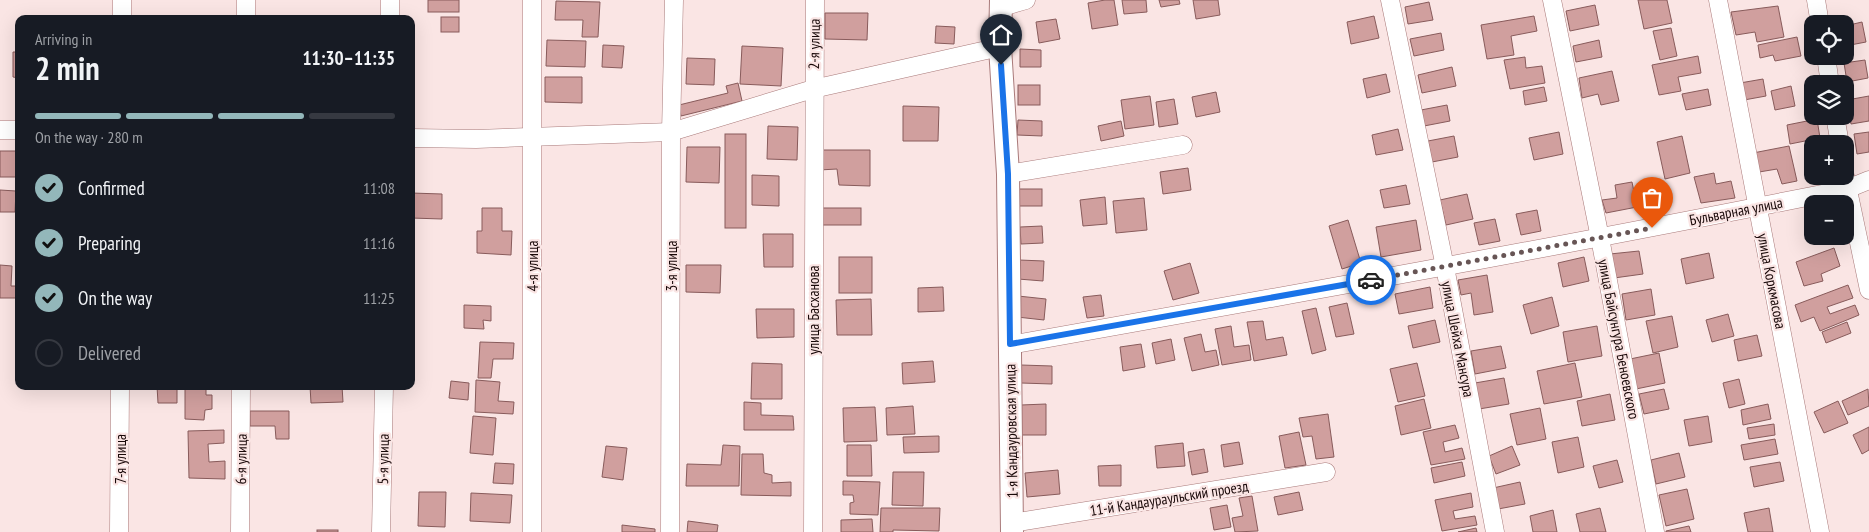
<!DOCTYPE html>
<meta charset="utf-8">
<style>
:root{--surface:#171b24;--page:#242831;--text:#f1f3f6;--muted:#9ea1a6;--line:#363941;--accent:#93b7ba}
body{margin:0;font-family:"PT Sans Narrow",sans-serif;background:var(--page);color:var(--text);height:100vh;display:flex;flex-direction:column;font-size:19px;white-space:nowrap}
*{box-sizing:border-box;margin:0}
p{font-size:16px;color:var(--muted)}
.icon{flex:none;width:28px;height:28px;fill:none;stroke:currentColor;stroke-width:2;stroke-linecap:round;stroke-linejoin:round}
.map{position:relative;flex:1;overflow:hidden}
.drawer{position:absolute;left:15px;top:15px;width:400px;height:375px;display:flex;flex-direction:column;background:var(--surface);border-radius:10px;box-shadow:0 5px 20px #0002}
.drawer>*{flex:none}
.buttons{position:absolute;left:1804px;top:15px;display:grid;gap:10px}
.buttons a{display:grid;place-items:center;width:50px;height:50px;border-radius:10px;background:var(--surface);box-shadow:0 5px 20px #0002;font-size:25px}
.pin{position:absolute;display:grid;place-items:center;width:42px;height:42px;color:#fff;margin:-51px -21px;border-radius:50% 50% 50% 0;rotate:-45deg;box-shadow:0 0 5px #0007}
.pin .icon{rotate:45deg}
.courier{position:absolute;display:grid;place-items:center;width:50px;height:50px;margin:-25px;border:4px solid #1a73e8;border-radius:50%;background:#fff;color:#222;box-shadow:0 1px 6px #0007}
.head em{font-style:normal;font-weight:700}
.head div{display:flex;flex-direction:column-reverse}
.head{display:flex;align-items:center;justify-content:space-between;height:85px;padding:0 20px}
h1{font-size:32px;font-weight:700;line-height:38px}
.bar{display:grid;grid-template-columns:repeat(4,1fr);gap:8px 5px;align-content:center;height:60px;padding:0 20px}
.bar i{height:6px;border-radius:4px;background:var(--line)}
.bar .on{background:var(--accent)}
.bar p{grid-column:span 4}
ol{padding:0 20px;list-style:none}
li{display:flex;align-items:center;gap:15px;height:55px}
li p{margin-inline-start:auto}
li .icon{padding:5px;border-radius:50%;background:var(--accent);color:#111;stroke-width:4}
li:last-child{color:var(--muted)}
li i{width:28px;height:28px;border:2px solid var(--line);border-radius:50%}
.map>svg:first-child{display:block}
</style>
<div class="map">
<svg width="1869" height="532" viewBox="0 0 1869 532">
<rect width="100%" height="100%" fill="#fae5e4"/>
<g fill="#d09f9e" stroke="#885b5b">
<rect x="428" y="0" width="31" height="12"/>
<path d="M1105,0H1114L1118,25L1092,29L1088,3Z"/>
<path d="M1122,0H1146L1147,12L1124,14Z"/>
<path d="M1159,0H1179L1180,4L1161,7Z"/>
<path d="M1193,0H1218L1220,15L1196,19Z"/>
<path d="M1638,0H1667L1672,23L1644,29Z"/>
<path d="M556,1L600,2L598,37H582L583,20H555Z"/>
<path d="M1429,2L1433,20L1408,24L1405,7Z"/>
<path d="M1595,5L1599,25L1570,31L1566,11Z"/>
<path d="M1778,6L1784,37L1757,42L1755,32L1736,35L1731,12Z"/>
<path d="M825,13H868L867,40L825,39Z"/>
<path d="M1374,16L1379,38L1351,44L1347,22Z"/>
<path d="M1534,16L1537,31L1511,36L1514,55L1487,59L1481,25Z"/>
<rect x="441" y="17" width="18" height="15"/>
<path d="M1056,19L1060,39L1039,43L1036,22Z"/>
<path d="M1862,22L1866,42L1845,46V26Z"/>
<path d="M936,26L955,27L954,44L935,43Z"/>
<path d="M1671,28L1677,56L1660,60L1653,31Z"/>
<path d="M1441,33L1444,50L1414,56L1410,39Z"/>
<path d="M1797,37L1801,56L1775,61L1773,55L1760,58L1758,45Z"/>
<path d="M547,40L586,41L585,67L546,66Z"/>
<path d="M1599,40L1602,57L1576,62L1573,46Z"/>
<path d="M603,45L624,46L622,68L602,67Z"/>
<path d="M742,46L783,48L781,86L740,84Z"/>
<path d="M1020,49L1041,50V67H1020Z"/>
<path d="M13,52H19V78L13,77Z"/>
<path d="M1698,56L1701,73L1678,77L1681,91L1659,95L1652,65Z"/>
<path d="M1525,57L1526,68L1542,66L1545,83L1510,89L1504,60Z"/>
<path d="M687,58L715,59L714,85L686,84Z"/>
<path d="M1865,60L1868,78L1847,82L1844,63Z"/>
<path d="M1452,67L1456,86L1422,93L1418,75Z"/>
<path d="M1612,71L1619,101L1601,105L1598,94L1582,98L1579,78Z"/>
<path d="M1386,74L1390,92L1367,98L1363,79Z"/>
<path d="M545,77H582V103L545,102Z"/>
<path d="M1763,79L1766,96L1744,100L1740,83Z"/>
<path d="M738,83L742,101L681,116L679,105L728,93L726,86Z"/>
<rect x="1018" y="85" width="22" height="20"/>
<path d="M1791,86L1795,106L1775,110L1771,91Z"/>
<path d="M1544,87L1547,101L1525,105L1523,91Z"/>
<path d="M1708,89L1711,105L1686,110L1682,94Z"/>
<path d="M1216,92L1220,112L1196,117L1192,97Z"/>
<path d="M1150,96L1154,125L1125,129L1121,100Z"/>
<path d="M1869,96V121L1851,124L1847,100Z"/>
<path d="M1174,99L1178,124L1159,127L1156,102Z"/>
<path d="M1447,105L1450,121L1424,126L1421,110Z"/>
<path d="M903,106L939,107L938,141H903Z"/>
<path d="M1817,119L1820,138L1790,144L1787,125Z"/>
<path d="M1018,120L1042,121V136L1017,135Z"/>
<path d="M1121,121L1124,136L1101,141L1098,126Z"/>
<path d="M768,126L798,127L797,160L767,159Z"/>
<path d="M1398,129L1403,150L1376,155L1372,135Z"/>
<path d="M1559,132L1563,154L1534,160L1529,138Z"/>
<path d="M1869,132V152L1857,154L1854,134Z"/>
<rect x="725" y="134" width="21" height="94"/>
<path d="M1454,136L1458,157L1432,162L1428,141Z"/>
<path d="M1682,136L1690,173L1665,179L1657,142Z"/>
<path d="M1789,146L1797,181L1782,184L1777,169L1759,172L1753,153Z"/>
<path d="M687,147H720L719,183L686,182Z"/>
<path d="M819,150H870V186L839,185L837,169L819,170Z"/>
<rect x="0" y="151" width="19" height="26"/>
<path d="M1188,168L1191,190L1163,194L1160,172Z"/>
<path d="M1714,173L1716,184L1731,181L1735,198L1701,203L1694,177Z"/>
<path d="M752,175L779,176V206L752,205Z"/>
<path d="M1632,182L1637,207L1606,213L1602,200L1617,198L1615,185Z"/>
<path d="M1406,185L1410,204L1384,208L1380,190Z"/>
<path d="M1665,187L1669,207L1647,212L1642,192Z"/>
<rect x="1016" y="189" width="26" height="17"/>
<path d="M0,190L16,191L15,212H0Z"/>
<path d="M411,193L442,194V219L411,218Z"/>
<path d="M1467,194L1473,219L1446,225L1440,200Z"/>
<path d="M1105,197L1107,224L1083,226L1080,200Z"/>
<path d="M1144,198L1147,230L1116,233L1113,201Z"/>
<path d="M482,208H502V231H512L511,255L477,253V231H482Z"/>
<rect x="820" y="208" width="41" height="17"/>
<path d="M1537,210L1541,231L1521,235L1516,214Z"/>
<path d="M1495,219L1500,241L1479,245L1474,223Z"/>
<path d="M1348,220L1361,263L1342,269L1329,226Z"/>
<path d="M1416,220L1421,250L1381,257L1376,227Z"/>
<path d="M1042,226L1043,243L1021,244L1020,227Z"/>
<path d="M763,234H793V267H764Z"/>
<path d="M1834,248L1840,266L1821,274L1823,281L1804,286L1796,262Z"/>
<path d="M1639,251L1643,274L1614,278L1610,254Z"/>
<path d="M1709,253L1714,278L1686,284L1681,259Z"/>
<rect x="839" y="257" width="33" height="36"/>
<path d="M1584,257L1589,281L1563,287L1558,263Z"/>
<path d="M1019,260L1044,261L1043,281L1018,279Z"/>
<path d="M1190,263L1199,293L1173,300L1164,271Z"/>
<path d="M0,265L12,266L11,286H19V298H0Z"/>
<path d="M686,265H721L720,293L686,292Z"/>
<path d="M1487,275L1493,312L1474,315L1471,293L1461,295L1458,280Z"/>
<path d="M1848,285L1853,298L1827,307L1830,314L1855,305L1859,315L1820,331L1814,317L1801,322L1795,305Z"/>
<path d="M943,287L944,311L918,312V288Z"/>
<path d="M1430,287L1433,308L1399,314L1395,294Z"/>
<path d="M1651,289L1655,315L1626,320L1622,294Z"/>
<path d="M1101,295L1104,316L1087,318L1083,297Z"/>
<path d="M1018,296L1046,299L1044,320L1017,317Z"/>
<path d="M1552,297L1559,326L1531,334L1523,305Z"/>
<path d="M871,299L872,335H837L836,300Z"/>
<path d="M1347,303L1354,334L1336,337L1329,307Z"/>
<path d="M464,305L491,306V321L483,320L484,329L464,328Z"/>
<path d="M1316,308L1326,350L1312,354L1302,311Z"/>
<path d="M756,309H794V337L757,338Z"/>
<path d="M1728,314L1734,336L1712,342L1706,320Z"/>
<path d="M1672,316L1678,347L1653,353L1646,321Z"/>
<path d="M1435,320L1440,342L1413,348L1408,326Z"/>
<path d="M1263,321L1266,340L1283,337L1287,355L1254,361L1247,322Z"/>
<path d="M1847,322L1851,333L1826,343L1822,332Z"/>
<path d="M1231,326L1234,347L1249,345L1251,360L1222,365L1215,329Z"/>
<path d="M1597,326L1602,356L1568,362L1563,332Z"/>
<path d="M1201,334L1205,352L1216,350L1219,365L1192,371L1184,338Z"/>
<path d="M1757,335L1762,356L1738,361L1734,340Z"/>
<path d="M1171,339L1175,360L1156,364L1152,343Z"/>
<path d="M480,342L514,343L513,359H493L491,378H478Z"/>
<path d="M1141,344L1145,367L1123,371L1120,347Z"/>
<path d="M1501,346L1506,368L1475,374L1471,351Z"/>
<path d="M1659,353L1665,383L1636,389L1630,359Z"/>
<path d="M933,361L935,382L903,384L902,363Z"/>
<path d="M752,363L782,364V399H751Z"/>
<path d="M1417,363L1425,396L1398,402L1390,369Z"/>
<path d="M1575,363L1582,397L1544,404L1537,371Z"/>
<path d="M1021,365L1052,366V384L1021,383Z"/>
<path d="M1504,378L1509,404L1479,409L1475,383Z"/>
<path d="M1739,379L1745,404L1729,408L1723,383Z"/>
<path d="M476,380L500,382L498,401L514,402L513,414L475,412Z"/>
<path d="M451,381L469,383L468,400L449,398Z"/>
<path d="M157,386H177V403H158Z"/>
<path d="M185,386H206V395H212V409L205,410L204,420L185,419Z"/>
<path d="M310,386H342L343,402L311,403Z"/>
<path d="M1664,389L1669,409L1644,414L1639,394Z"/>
<path d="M1868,389L1869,406L1848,415L1842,401Z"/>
<path d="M1610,394L1615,420L1582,426L1577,401Z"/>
<path d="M1424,399L1431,428L1401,435L1395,406Z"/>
<path d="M1838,401L1848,423L1824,433L1814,412Z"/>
<path d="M744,402L761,403V415L793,416L794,430H744Z"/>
<path d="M1046,404V435H1021V405Z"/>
<path d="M1768,404L1771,419L1743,425L1741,410Z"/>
<path d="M913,406L915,434L887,435L886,408Z"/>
<path d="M875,407L877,441L844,442L843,408Z"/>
<path d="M1540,408L1546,439L1517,445L1510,414Z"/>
<path d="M250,411H289V439H276L275,426H250Z"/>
<path d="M1328,414L1334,457L1316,459L1312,436L1303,437L1299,418Z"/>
<path d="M473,416L496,418L493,455L470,453Z"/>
<path d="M1708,416L1712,442L1689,446L1684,420Z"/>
<path d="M1774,424L1775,435L1749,439L1747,428Z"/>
<path d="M1455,425L1459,438L1443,442L1445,452L1462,448L1465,459L1431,465L1423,432Z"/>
<path d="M1869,427V450L1862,454L1853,435Z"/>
<path d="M224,430V443L208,444L209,462L225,461V479L189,478L188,431Z"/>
<path d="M1299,432L1306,465L1285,468L1279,436Z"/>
<path d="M939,436V452L904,453L903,437Z"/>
<path d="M1578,437L1584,467L1558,473L1552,442Z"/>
<path d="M1775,439L1778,454L1744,460L1741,445Z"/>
<path d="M1239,442L1243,464L1224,467L1221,445Z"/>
<path d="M1183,443L1185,466L1157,468L1155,446Z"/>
<path d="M723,445L740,446L739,486H686L687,464L721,465Z"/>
<path d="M847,445H871L872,476H847Z"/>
<path d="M606,446L627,448L623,480L602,477Z"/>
<path d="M1512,446L1520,465L1496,474L1489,456Z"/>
<path d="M1204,449L1208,472L1192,475L1188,452Z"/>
<path d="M1679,453L1685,477L1656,484L1651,460Z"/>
<path d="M742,454H763L764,473L772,475V483L791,482V496L741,495Z"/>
<path d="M1617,460L1623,482L1599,488L1593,466Z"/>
<path d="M1462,462L1465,476L1434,483L1431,468Z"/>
<path d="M1780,462L1784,481L1754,487L1750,467Z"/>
<path d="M495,463L514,464L513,484L493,483Z"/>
<path d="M1121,465V486H1099L1098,466Z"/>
<path d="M1058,470L1060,494L1027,497L1025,473Z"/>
<path d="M893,472H924L923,506L892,505Z"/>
<path d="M843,481L880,482L878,515L850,514V503L854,502L853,495H843Z"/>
<path d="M1520,482L1525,504L1498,509L1493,488Z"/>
<path d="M1687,489L1694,519L1666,526L1659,495Z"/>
<path d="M419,492H446L445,527L418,526Z"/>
<path d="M1299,492L1303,510L1278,515L1274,497Z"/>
<path d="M471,493L512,495L510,523L470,521Z"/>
<path d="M1471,493L1473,507L1453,511L1455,519L1475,516L1477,525L1442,531L1435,500Z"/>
<path d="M1252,496L1258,531L1235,532L1232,518L1243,516L1239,498Z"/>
<path d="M1227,505L1231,527L1214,530L1210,508Z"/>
<path d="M881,508H940L939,531L893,530V532H880Z"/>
<path d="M1600,508L1606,532H1580L1576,514Z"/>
<path d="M1769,508L1773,532H1748L1744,513Z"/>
<path d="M1553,510L1557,532H1533L1530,516Z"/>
<path d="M872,519L873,532H841V520Z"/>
<path d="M688,521L718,525L717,532H687Z"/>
<path d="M622,525L655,529V532H622Z"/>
<path d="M1689,526L1691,532H1666V531Z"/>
<path d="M1476,528L1477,532H1458Z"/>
<rect x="317" y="530" width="21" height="2"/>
</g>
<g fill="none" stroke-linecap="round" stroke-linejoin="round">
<defs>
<g id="minor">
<path d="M1390,0L1445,267L1495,532"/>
<path d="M1552,0L1600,238L1655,532"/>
<path d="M1718,0L1820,532"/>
<path d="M1816,0L1820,24"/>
<path d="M1002,7L1026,0"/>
<path d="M122,19V0"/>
<path d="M246,19V0"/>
<path d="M390,19V0"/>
<path d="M1826,56L1830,84"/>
<path d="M1835,116L1840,144"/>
<path d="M0,130H19"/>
<path d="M411,138L476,139L671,132L813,89L1000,47"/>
<path d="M1008,174L1183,145"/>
<path d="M1845,176L1869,290"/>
<path d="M1010,345C1290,295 1569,245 1847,189L1869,180"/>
<path d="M1012,523L1326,472"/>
<path d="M119,532L120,386"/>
<path d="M240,532L241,386"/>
<path d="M381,532L384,386"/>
<path d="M532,532V0"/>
<path d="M670,532L671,132L674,0"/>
<path d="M813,532L815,0"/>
</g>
<path id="tertiary" d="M1001,0L1000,47L1008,174L1012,532"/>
</defs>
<use href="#minor" stroke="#a97a7a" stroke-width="19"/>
<use href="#tertiary" stroke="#a97a7a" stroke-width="24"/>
<use href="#minor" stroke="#fff" stroke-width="18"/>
<use href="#tertiary" stroke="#fff" stroke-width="22"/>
</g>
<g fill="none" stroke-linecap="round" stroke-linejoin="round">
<path stroke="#675555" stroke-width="5" stroke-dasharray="0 9" d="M1371,280L1652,228"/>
<path stroke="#1a73e8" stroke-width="6" d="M1001,65L1008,174L1010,344L1371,280"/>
</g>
<g text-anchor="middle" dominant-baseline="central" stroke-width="4.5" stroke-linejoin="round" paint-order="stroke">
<g font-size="15" fill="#180808" stroke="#fae5e4">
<text transform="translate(814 44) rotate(-89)">2-я улица</text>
<text transform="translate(1736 211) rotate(-11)">Бульварная улица</text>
<text transform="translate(532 266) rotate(-90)">4-я улица</text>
<text transform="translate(671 266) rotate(-90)">3-я улица</text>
<text transform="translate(1772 281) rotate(79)">улица Коркмасова</text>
<text transform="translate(813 310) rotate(-90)">улица Басханова</text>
<text transform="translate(1458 339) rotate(79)">улица Шейха Мансура</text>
<text transform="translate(1619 339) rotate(79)">улица Байсунгура Беноевского</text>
<text transform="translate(1011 431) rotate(-91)">1-я Кандауровская улица</text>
<text transform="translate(120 459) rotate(-90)">7-я улица</text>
<text transform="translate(241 459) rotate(-89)">6-я улица</text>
<text transform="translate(383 459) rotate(-89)">5-я улица</text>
<text transform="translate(1169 498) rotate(-9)">11-й Кандаураульский проезд</text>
</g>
</g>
</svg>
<div class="buttons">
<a><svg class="icon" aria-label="locate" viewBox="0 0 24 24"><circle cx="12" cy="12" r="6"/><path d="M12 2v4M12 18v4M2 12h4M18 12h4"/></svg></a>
<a><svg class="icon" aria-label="layers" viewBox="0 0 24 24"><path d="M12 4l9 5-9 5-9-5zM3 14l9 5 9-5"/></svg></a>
<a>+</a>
<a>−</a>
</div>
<div class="pin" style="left:1652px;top:228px;background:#ea580c"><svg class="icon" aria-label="bag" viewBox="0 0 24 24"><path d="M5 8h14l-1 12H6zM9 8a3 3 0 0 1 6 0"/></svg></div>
<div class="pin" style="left:1001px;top:65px;background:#1f2937"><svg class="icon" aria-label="home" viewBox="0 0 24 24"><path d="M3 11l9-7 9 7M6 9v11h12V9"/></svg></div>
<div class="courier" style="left:1371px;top:280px"><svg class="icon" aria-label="car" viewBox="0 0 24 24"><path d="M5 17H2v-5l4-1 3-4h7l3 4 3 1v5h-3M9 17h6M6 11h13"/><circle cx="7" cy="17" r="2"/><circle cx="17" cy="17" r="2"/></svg></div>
<section class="drawer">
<div class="head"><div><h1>2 min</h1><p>Arriving in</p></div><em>11:30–11:35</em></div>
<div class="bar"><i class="on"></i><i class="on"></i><i class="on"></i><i></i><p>On the way · 280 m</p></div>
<ol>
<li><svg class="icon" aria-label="check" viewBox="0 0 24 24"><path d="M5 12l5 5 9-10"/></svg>Confirmed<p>11:08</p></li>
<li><svg class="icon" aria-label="check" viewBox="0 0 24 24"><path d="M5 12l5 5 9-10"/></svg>Preparing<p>11:16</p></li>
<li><svg class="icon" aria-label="check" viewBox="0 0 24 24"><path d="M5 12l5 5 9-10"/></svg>On the way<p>11:25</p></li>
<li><i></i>Delivered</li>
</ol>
</section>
</div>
